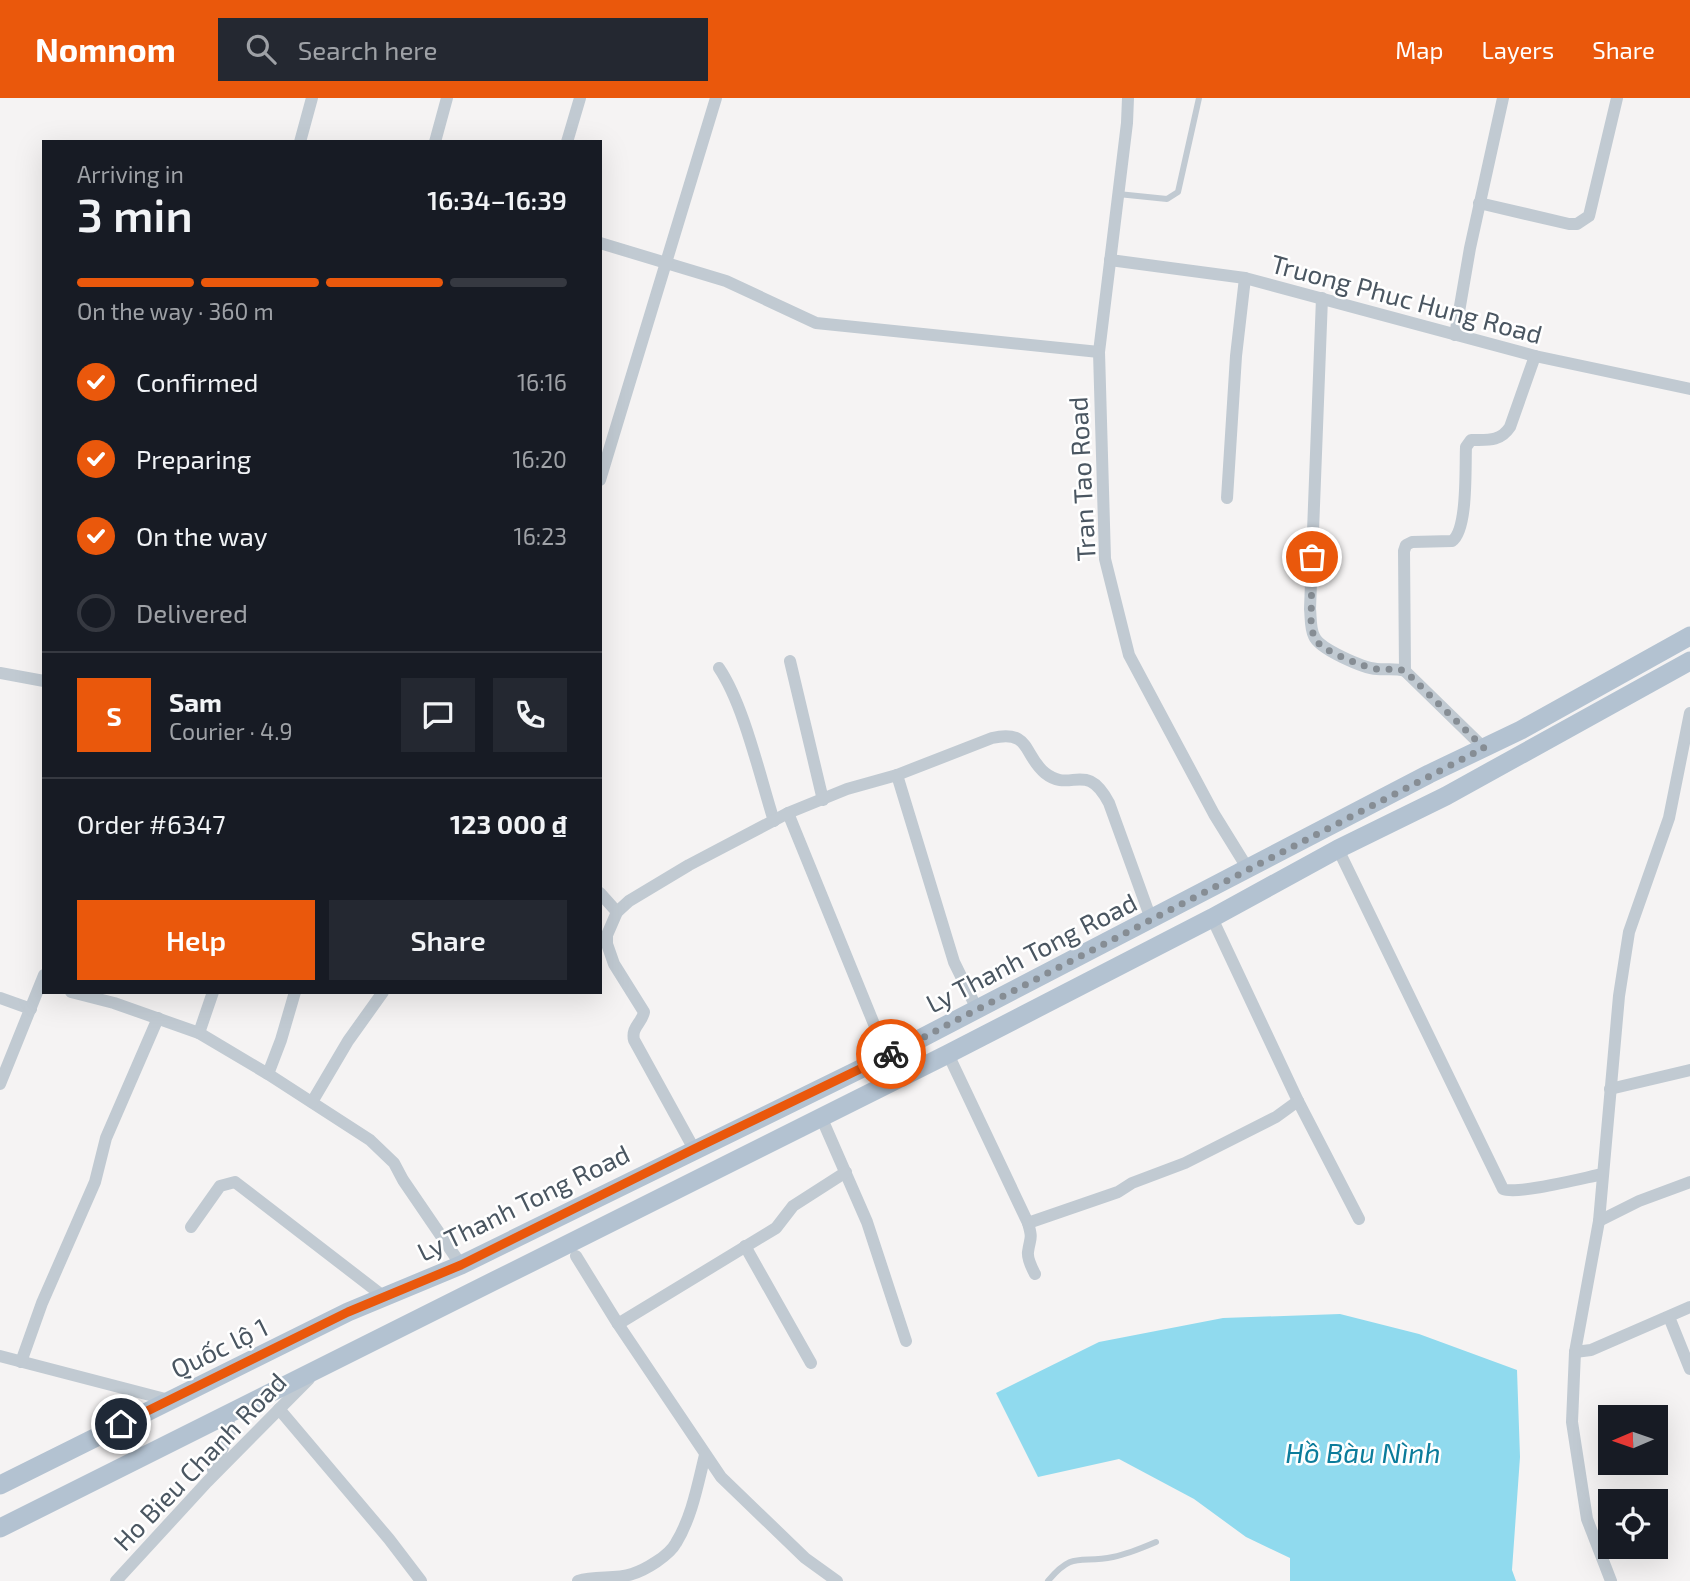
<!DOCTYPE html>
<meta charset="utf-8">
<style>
:root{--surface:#171b24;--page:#242831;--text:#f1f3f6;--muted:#9ea1a6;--line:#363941;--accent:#ea580c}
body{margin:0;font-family:"Exo 2",sans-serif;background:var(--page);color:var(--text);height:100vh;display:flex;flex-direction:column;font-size:26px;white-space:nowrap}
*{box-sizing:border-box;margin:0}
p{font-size:23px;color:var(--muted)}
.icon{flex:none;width:38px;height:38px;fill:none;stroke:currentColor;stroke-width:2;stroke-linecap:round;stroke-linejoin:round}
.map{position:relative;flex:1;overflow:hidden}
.panel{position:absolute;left:42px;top:42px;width:560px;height:854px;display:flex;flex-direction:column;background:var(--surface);border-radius:0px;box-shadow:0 7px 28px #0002}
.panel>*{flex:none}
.needle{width:46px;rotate:268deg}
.tools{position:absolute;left:1598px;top:1307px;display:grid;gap:14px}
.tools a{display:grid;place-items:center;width:70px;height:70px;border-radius:0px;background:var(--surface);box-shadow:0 7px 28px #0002;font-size:35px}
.pin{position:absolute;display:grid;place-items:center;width:60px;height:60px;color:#fff;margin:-30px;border:4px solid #fff;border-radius:50%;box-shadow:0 2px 7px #0007}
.courier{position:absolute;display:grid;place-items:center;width:70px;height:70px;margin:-35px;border:5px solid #ea580c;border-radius:50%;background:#fff;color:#222;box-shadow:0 2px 9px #0007}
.overview em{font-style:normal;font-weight:600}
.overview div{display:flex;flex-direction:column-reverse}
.overview{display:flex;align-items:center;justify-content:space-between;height:119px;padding:0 35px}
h1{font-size:46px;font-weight:600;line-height:52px}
.bar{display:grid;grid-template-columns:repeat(4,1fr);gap:10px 7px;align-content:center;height:84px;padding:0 35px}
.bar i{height:9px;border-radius:5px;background:var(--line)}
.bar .current{background:var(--accent)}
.bar p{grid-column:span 4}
.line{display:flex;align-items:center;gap:18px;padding:0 35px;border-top:2px solid var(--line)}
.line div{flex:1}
.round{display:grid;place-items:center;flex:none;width:74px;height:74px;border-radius:0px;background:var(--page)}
ol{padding:0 35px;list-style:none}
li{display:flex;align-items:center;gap:21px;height:77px}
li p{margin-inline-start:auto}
li .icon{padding:7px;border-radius:50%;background:var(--accent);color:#fff;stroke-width:4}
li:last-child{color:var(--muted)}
li i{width:38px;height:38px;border:4px solid var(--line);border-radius:50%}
.cta{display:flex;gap:14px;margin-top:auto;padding:14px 35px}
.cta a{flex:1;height:80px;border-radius:0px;background:var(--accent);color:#fff;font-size:28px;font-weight:600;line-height:80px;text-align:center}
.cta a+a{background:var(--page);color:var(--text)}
header{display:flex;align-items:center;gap:42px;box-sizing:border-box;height:98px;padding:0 35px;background:var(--accent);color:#fff}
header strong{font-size:33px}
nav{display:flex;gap:38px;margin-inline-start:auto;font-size:24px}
.search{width:490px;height:63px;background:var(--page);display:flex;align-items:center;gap:18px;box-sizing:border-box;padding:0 24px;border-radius:0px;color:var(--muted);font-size:26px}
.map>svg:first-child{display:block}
</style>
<header>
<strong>Nomnom</strong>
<div class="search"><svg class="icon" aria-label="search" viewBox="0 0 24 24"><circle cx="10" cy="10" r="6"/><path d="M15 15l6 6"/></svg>Search here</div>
<nav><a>Map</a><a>Layers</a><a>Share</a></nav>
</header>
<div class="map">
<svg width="1690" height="1483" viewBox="0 0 1690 1483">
<rect width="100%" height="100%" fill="#f5f3f3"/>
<path fill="#90daee" d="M1340,1216L1419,1236L1517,1272L1520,1359L1512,1472L1516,1483H1290V1460L1246,1439L1194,1401L1119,1361L1038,1379L996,1295L1099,1244L1223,1220Z"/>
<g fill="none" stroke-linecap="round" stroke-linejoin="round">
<g stroke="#c1cad2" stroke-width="6">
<path d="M1118,96L1167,101L1178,94L1199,0"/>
<path d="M1048,1483C1074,1452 1080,1466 1113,1459C1128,1456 1142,1450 1156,1444"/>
</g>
<g stroke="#c1cad2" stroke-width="12">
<path d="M1128,0L1127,25L1099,254L1105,461L1129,557L1214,716L1248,771"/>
<path d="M300,44L312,0"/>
<path d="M435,44L447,0"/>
<path d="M567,44L580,0"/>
<path d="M1479,105L1569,126H1577L1589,118L1617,0"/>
<path d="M600,145L726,183L816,225L1099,254"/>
<path d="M1110,162L1245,180L1535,258L1690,291"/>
<path d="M1322,200L1310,511C1311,519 1310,530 1314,538C1319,551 1363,570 1377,571C1387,572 1395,570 1405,573L1484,650"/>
<path d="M1455,237L1470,150L1503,0"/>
<path d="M600,382L716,0"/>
<path d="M1227,400L1236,258L1245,180"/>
<path d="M790,563L823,702"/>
<path d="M719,570C744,607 760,679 774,723"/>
<path d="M1405,573L1404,453L1406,447L1412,444L1452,443C1468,432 1465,370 1466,349L1471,342C1488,342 1500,344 1510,329L1535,258"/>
<path d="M0,575L44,583"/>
<path d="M897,677L954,864L977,911"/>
<path d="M788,715L887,958"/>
<path d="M1338,751L1503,1091C1518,1097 1583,1080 1603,1076"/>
<path d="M600,795L617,814"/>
<path d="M1212,820L1298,1003L1359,1121"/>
<path d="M71,894L114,905L199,935L268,976L370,1042L394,1065L403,1082L461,1167"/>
<path d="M0,900L31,911"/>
<path d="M199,935L213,894"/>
<path d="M948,956L1028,1125C1033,1142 1030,1139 1028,1154C1027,1161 1032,1170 1035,1176"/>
<path d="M268,976L281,942L295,894"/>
<path d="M0,986L44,877"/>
<path d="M1610,991L1690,972"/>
<path d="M312,1004L348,943L383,894"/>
<path d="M822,1021L867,1124L906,1243"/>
<path d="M694,1051L634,942C631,929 642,925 644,914L614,866L607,846V837L617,814L629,803L689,767L788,715L847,691L897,677L992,640C1031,631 1023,657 1045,675C1071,696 1086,661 1109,705L1151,821"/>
<path d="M1599,1123L1639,1103L1690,1084"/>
<path d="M1028,1125L1118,1094L1132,1085L1185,1065L1276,1019L1298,1003"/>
<path d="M191,1129L220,1088L235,1084L383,1198"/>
<path d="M745,1148L811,1265"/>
<path d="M576,1158L618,1226L721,1379L805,1460L837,1483"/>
<path d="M1669,1219L1690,1271"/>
<path d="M618,1226L776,1130L793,1108L846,1074"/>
<path d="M1575,1254L1591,1252L1690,1209"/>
<path d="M0,1258L169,1302"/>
<path d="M21,1264L42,1205L95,1084L106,1040L158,920"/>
<path d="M279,1311L389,1441L421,1483"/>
<path d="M213,1372L230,1334L228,1318"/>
<path d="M116,1483L207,1384L309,1281"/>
<path d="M578,1483C596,1477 614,1482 632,1476C645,1472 669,1458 676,1445C692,1419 698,1385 705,1357"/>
<path d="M1611,1483L1587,1421L1572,1324L1575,1254L1599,1123L1619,898L1629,834L1669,720L1690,615"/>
</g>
<g stroke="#b3c2d1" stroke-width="19">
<path d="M0,1387L348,1214L461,1167L887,958L1429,676L1521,632L1690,538"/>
<path d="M0,1430L948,956L1212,820L1338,751L1446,698L1690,563"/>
</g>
</g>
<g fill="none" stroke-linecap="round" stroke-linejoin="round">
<path stroke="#868d94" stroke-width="7" stroke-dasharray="0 12.6" d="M891,956L1484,650L1405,573C1395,570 1387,572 1377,571C1365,570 1331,555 1321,548C1315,542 1313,536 1311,529L1312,459"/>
<path stroke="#ea580c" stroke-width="9" d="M121,1326L348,1214L461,1167L509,1143L694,1051L891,956"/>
</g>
<g text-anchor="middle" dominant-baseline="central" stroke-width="5" stroke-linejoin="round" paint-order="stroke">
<g font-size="26" fill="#4a5661" stroke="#fff">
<text transform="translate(1407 200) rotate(15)">Truong Phuc Hung Road</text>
<text transform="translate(1081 381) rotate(-93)">Tran Tao Road</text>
<text transform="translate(1031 854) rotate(-27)">Ly Thanh Tong Road</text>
<text transform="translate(523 1104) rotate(-26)">Ly Thanh Tong Road</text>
<text transform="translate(219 1249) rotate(-26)">Quốc lộ 1</text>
<text transform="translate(199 1363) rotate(-46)">Ho Bieu Chanh Road</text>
</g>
<g font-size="28" font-style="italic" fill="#0c7c9b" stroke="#fff">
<text x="1363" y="1354">Hồ Bàu Nình</text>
</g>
</g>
</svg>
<div class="tools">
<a><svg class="needle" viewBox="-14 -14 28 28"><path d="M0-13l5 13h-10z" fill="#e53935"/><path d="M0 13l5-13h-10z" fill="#9ea1a6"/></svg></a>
<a><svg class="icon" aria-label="locate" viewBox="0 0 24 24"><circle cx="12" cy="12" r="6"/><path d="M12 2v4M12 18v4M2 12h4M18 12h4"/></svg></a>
</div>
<div class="pin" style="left:1312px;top:459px;background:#ea580c"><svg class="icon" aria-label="bag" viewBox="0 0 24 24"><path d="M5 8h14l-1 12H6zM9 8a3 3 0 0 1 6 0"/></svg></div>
<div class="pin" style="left:121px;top:1326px;background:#1f2937"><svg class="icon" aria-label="home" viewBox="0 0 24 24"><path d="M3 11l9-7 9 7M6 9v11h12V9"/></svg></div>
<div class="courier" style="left:891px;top:956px"><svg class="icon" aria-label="bike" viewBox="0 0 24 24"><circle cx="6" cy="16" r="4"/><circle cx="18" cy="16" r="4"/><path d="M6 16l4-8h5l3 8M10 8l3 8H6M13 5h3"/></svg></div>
<section class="panel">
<div class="overview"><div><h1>3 min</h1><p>Arriving in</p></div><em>16:34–16:39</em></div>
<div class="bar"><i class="current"></i><i class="current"></i><i class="current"></i><i></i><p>On the way · 360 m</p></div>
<ol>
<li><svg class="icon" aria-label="check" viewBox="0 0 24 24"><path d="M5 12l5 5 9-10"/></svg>Confirmed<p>16:16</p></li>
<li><svg class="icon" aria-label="check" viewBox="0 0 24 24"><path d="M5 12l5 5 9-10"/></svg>Preparing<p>16:20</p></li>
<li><svg class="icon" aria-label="check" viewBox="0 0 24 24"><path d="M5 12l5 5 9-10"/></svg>On the way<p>16:23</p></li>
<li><i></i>Delivered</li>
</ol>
<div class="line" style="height:126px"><b class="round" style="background:var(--accent);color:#fff">S</b><div><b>Sam</b><p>Courier · 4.9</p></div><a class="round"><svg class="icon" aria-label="chat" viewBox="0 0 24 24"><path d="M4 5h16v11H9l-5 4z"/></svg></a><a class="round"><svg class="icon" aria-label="phone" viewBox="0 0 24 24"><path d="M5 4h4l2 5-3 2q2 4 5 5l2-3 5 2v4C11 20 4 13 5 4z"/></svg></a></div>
<div class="line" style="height:91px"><div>Order #6347</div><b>123 000 ₫</b></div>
<div class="cta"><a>Help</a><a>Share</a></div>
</section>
</div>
